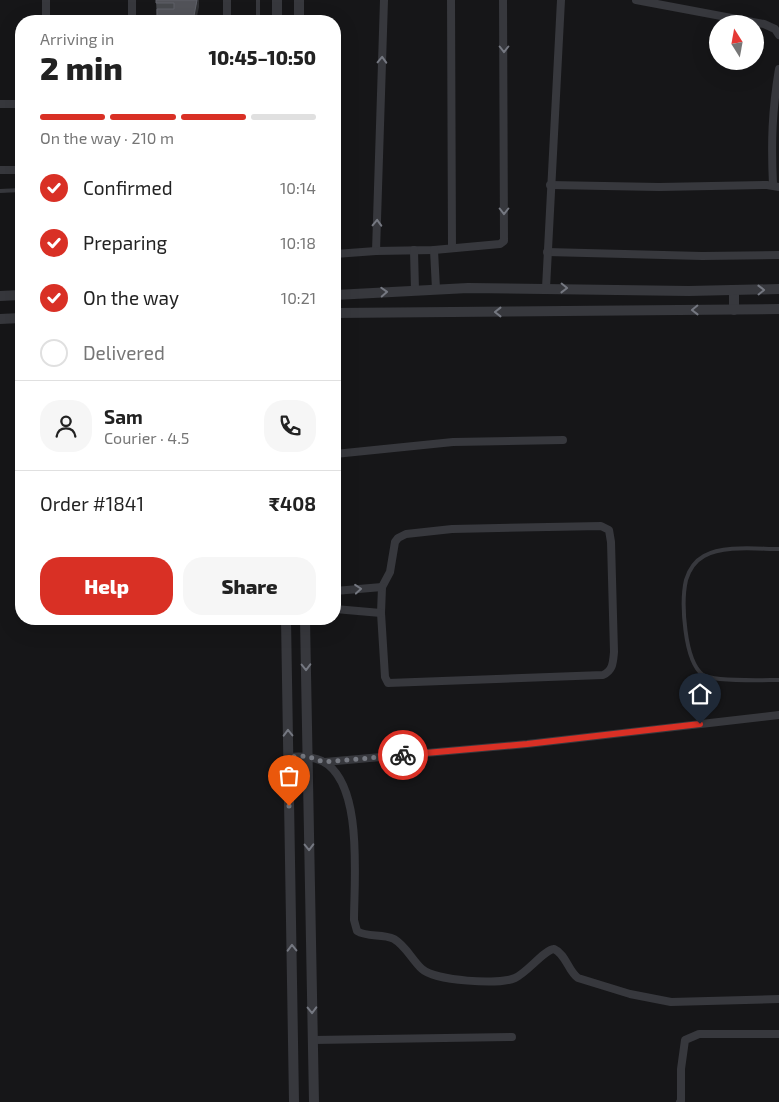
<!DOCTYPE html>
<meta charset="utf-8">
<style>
:root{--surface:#fff;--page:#f6f6f6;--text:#222;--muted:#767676;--line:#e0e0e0;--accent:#d93025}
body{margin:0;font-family:"Exo 2",sans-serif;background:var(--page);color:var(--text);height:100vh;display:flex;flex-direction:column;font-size:19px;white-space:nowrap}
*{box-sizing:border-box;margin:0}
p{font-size:16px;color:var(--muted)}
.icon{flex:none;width:28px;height:28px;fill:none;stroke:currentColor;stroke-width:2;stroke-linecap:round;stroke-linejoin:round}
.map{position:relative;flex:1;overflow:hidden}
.side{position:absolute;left:15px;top:15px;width:326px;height:610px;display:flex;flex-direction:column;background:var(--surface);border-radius:20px;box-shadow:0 5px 20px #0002}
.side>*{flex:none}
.needle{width:32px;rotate:349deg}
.tools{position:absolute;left:709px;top:15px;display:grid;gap:10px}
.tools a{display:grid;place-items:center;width:55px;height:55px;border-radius:50%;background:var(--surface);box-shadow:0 5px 20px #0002;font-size:25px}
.pin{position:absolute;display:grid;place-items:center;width:42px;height:42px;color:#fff;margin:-51px -21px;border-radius:50% 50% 50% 0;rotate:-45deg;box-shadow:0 0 5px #0007}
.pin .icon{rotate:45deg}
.courier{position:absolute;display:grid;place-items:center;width:50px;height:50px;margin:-25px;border:4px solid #d93025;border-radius:50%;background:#fff;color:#222;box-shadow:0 1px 6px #0007}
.head em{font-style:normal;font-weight:800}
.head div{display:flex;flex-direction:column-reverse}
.head{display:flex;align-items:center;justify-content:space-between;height:85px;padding:0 25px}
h1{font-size:32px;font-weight:800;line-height:38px}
.bar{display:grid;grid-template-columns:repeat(4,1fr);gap:8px 5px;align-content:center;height:60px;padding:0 25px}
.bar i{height:6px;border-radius:4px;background:var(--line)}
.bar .active{background:var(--accent)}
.bar p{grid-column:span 4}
.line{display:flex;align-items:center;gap:12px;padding:0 25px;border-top:1px solid var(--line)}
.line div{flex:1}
.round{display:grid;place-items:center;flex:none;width:52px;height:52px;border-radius:20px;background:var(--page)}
ol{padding:0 25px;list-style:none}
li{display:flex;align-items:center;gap:15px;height:55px}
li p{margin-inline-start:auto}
li .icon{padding:5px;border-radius:50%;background:var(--accent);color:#fff;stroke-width:4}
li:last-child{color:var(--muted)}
li i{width:28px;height:28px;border:2px solid var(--line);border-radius:50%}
.button{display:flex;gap:10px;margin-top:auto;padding:10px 25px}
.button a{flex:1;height:58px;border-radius:20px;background:var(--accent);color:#fff;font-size:20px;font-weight:800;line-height:58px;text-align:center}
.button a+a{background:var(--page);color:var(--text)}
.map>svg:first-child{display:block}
</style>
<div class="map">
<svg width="779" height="1102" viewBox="0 0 779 1102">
<rect width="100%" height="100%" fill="#161618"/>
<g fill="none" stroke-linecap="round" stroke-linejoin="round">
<g stroke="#37383d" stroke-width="4">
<path d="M258,0V21"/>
<path d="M0,191L21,190"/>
<path d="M779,549C757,549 723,545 704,556C695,561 689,570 686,580C681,602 684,661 703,675C713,682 765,680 779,680"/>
</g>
<g stroke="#37383d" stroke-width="8">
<path d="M46,0V21"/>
<path d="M132,0V21"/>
<path d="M227,0V21"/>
<path d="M384,0L376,251L434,250L500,244L504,241L503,0"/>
<path d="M451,0L452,247"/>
<path d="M636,0L764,24L775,29L779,35"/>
<path d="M0,104H21"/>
<path d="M0,170H21"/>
<path d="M550,185L659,187L767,185L779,187"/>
<path d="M773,185C771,142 772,111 779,69"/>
<path d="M414,250L415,290"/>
<path d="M434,250L436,289"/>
<path d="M547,252L702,256L779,255"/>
<path d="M335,254L376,251"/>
<path d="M546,288L561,0"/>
<path d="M335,454L453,442L563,440"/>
<path d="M601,526L609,530L611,542L614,652C613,663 613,670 603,675L388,683L385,677L381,613L382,587L390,572L395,542L398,538L406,534L452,529Z"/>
<path d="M335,591L382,587"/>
<path d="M335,609L381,613"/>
<path d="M289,757C300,756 311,756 322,761C364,782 354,880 354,920L357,931C368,938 382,933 394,939C406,946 412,960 422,969C435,981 499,985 515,978C528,972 544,950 554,949C566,954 568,971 578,978L630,994L671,1002L779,999"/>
<path d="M325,762L527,744L779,715"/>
<path d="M313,1040L512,1037"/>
<path d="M680,1102L681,1101V1069L685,1040L699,1034H779"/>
</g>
<g stroke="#37383d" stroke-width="10">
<path d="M277,21V0"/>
<path d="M299,21V0"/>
<path d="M734,290V310"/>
<path d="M335,295L468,288L689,291L779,289"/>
<path d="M0,296L21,295"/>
<path d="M335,313L779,309"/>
<path d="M0,319L21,318"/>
<path d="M286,619L294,1102"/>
<path d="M305,619L314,1102"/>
</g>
</g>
<path fill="#47494d" d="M156,0H199V7L157,21Z"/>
<path fill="#2f3033" d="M197,0H199V7L196,21H193Z"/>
<path fill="#525359" stroke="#5f6168" d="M156,0H197L193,21H157V9H174V3H156Z"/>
<defs><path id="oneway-chevron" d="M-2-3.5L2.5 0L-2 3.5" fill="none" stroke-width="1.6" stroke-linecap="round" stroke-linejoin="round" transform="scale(1.25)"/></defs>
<g stroke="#757881">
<use href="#oneway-chevron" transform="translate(504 49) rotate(90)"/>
<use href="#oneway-chevron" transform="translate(382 60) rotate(-88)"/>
<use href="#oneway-chevron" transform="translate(504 211) rotate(90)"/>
<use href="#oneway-chevron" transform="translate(377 223) rotate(-88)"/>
<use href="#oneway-chevron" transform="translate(564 288) rotate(1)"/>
<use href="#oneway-chevron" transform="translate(761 290) rotate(-1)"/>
<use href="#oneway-chevron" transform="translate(384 292) rotate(-3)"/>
<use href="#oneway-chevron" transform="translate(695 310) rotate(179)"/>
<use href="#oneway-chevron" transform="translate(498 312) rotate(180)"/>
<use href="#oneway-chevron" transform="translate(358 589) rotate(-5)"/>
<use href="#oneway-chevron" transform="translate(306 667) rotate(89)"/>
<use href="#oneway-chevron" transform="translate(288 733) rotate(-91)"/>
<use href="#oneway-chevron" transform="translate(309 847) rotate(89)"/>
<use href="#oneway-chevron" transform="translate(292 948) rotate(-91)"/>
<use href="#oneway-chevron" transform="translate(312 1010) rotate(89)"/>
</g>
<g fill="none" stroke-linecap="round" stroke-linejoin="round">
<path stroke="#757880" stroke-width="5" stroke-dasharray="0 9" d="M289,806V757L307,756L324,762L403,755"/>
<path stroke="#d93025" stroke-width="6" d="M403,755L527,744L700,724"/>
</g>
</svg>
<div class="tools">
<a><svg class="needle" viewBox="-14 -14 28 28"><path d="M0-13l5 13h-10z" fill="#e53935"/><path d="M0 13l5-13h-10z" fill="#767676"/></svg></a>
</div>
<div class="pin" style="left:289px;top:806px;background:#ea580c"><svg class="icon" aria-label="bag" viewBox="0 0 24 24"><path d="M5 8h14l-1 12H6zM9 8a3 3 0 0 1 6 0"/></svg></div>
<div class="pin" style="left:700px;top:724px;background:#1f2937"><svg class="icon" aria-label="home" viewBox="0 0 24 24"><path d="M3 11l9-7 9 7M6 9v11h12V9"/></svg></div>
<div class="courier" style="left:403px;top:755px"><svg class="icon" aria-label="bike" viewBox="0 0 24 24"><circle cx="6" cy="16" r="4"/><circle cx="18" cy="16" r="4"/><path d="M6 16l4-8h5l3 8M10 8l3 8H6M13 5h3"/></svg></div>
<section class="side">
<div class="head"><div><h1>2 min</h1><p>Arriving in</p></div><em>10:45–10:50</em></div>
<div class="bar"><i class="active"></i><i class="active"></i><i class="active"></i><i></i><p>On the way · 210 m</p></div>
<ol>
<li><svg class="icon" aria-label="check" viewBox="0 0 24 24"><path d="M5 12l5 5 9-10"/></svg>Confirmed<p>10:14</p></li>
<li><svg class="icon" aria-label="check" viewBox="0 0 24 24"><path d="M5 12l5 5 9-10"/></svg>Preparing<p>10:18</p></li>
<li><svg class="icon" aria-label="check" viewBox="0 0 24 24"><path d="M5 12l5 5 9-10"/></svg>On the way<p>10:21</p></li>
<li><i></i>Delivered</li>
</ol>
<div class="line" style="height:90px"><a class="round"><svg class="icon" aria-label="person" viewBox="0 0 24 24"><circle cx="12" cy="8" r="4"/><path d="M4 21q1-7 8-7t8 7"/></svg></a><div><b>Sam</b><p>Courier · 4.5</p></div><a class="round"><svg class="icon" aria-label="phone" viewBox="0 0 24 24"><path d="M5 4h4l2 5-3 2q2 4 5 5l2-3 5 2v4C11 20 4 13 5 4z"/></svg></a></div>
<div class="line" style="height:65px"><div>Order #1841</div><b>₹408</b></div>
<div class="button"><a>Help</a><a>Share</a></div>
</section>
</div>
